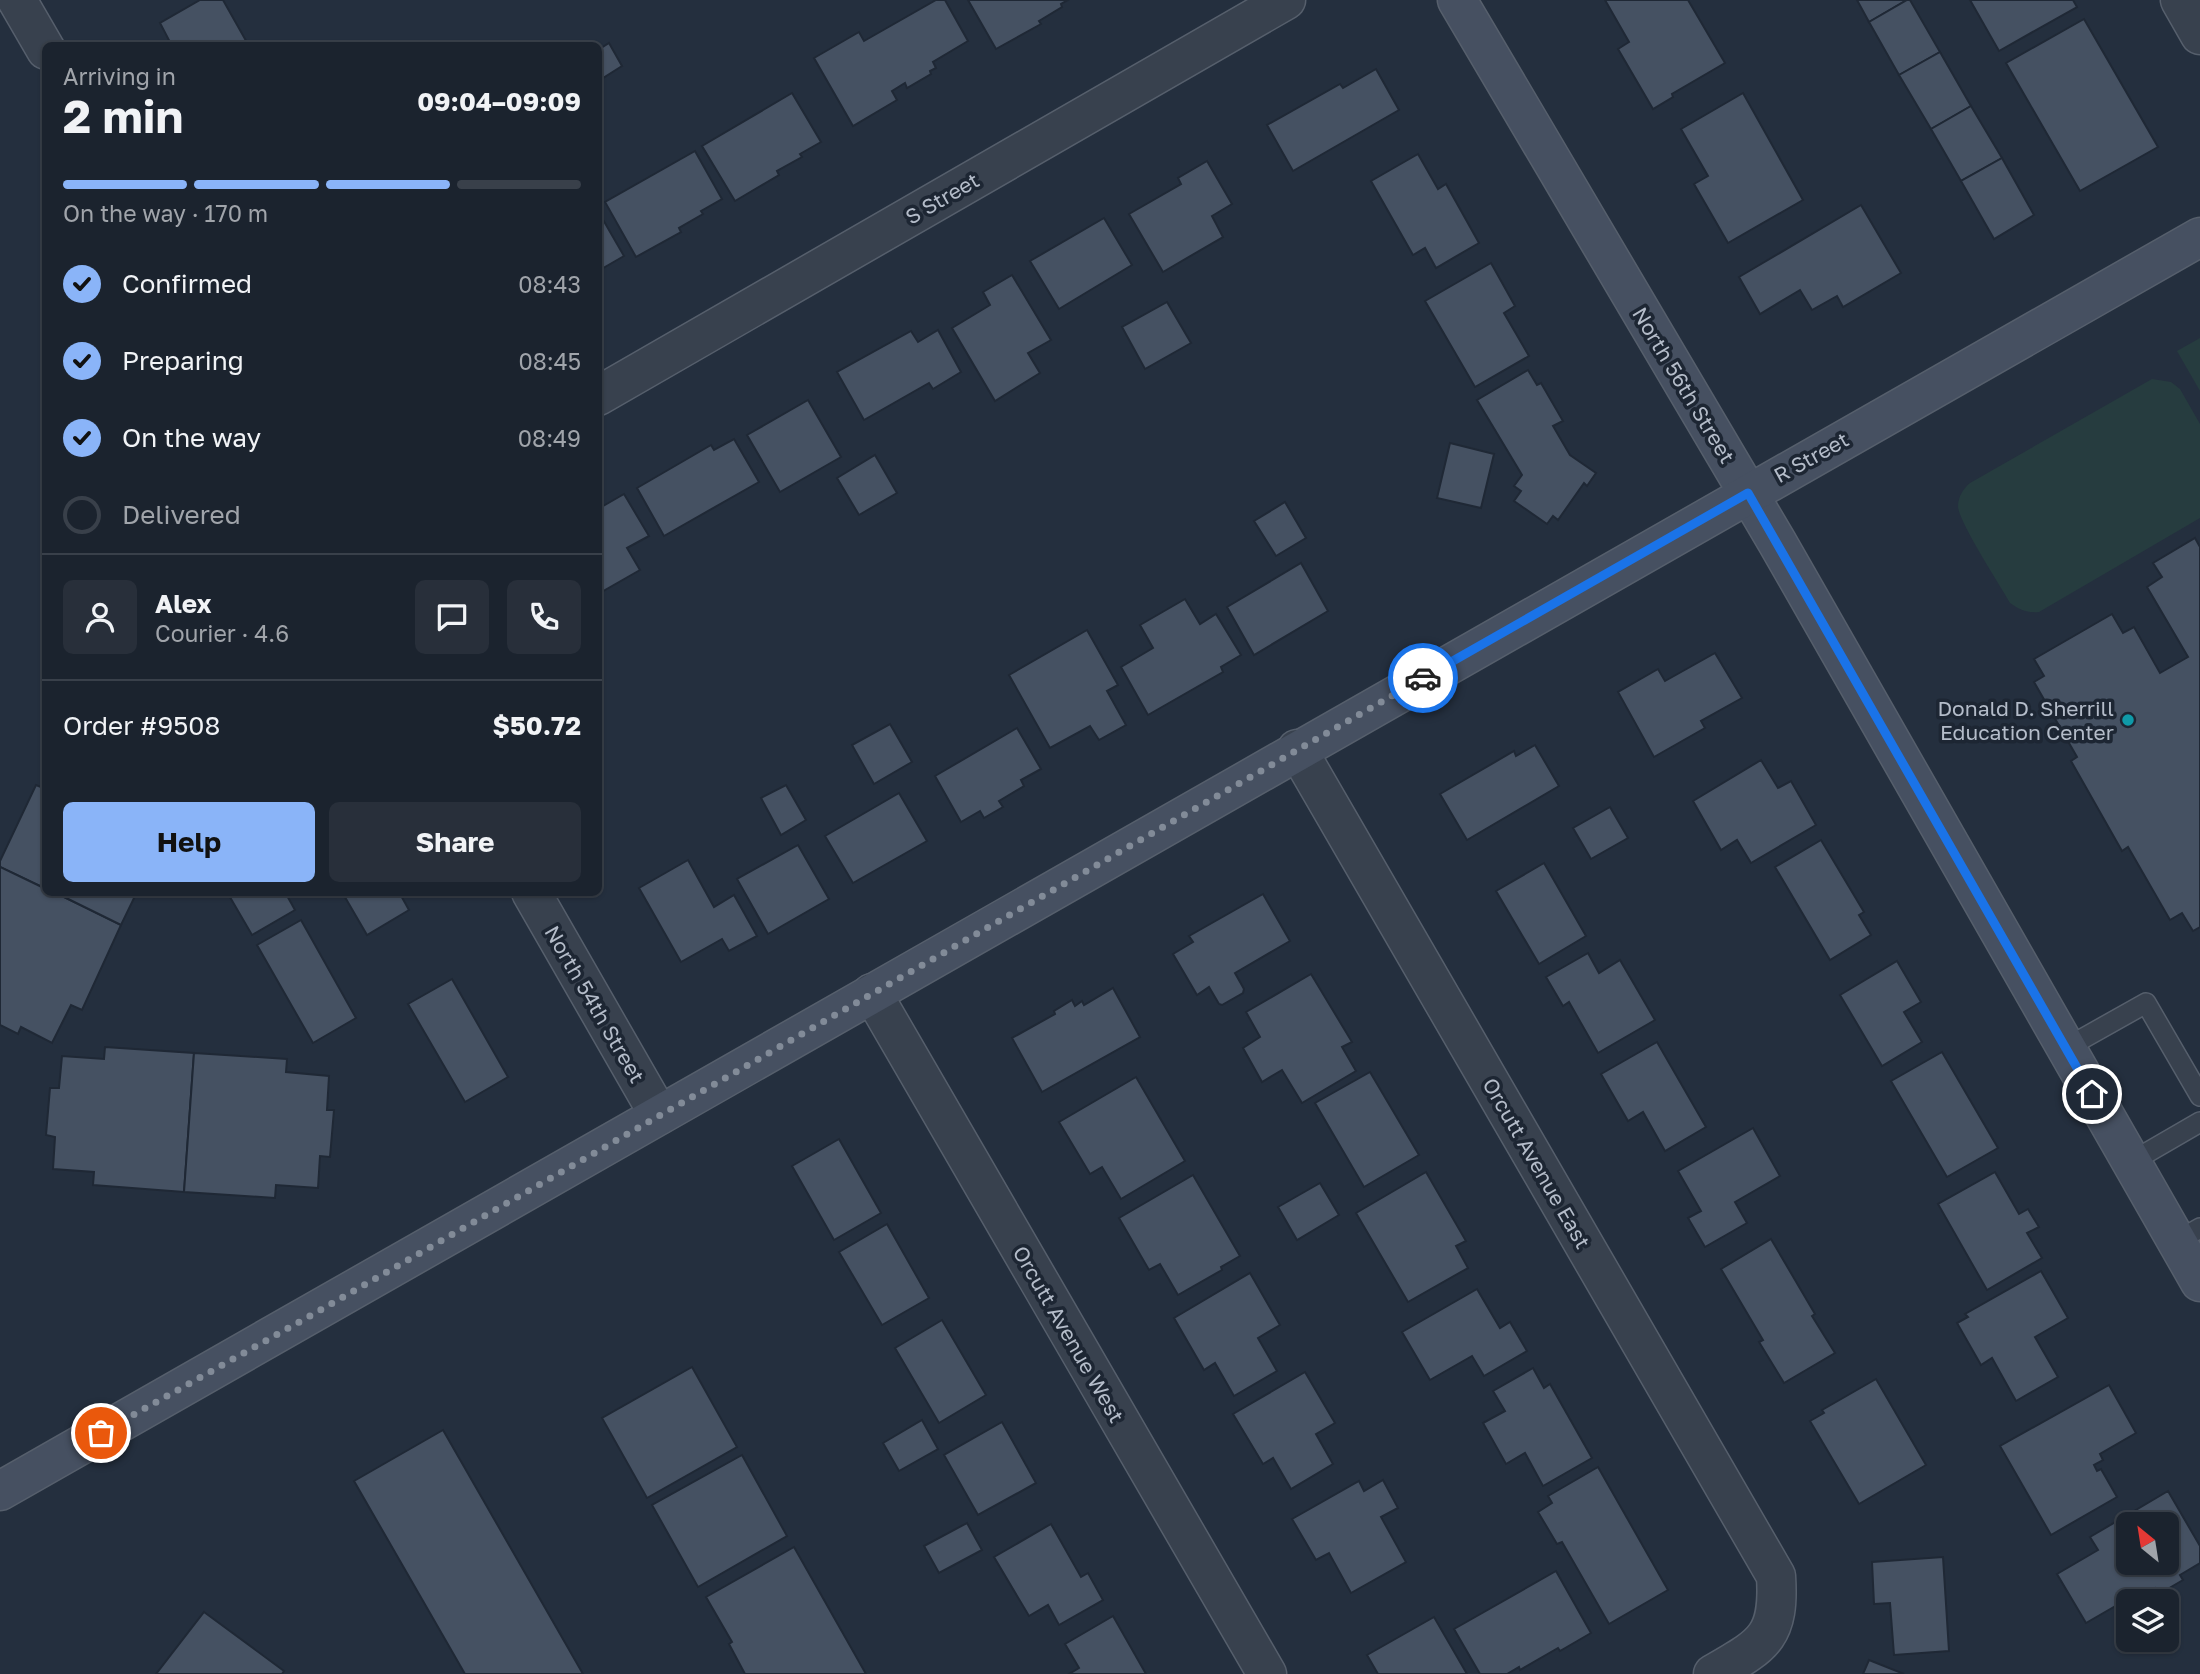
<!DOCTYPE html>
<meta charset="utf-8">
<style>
:root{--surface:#1b232e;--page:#282f3a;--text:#f1f3f6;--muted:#a0a4aa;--line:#39404a;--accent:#8ab4f8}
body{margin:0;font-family:"Golos Text",sans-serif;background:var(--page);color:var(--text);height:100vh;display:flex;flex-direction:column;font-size:26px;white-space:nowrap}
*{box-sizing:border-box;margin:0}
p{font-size:23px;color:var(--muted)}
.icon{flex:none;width:38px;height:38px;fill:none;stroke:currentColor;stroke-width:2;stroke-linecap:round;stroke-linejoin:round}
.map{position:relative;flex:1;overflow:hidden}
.details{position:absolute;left:42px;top:42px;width:560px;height:854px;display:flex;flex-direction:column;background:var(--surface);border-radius:10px;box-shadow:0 2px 5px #0004,0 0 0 2px var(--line)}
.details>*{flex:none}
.needle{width:46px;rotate:330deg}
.tools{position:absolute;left:2116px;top:1512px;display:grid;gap:14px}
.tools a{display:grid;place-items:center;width:63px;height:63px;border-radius:10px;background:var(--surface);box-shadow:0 2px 5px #0004,0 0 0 2px var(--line);font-size:35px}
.pin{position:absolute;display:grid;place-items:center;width:60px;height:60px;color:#fff;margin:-30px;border:4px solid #fff;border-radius:50%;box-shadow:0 2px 7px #0007}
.courier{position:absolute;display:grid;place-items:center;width:70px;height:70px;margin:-35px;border:5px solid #1a73e8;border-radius:50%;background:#fff;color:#222;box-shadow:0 2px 9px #0007}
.summary em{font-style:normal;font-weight:700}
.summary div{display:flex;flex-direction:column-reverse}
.summary{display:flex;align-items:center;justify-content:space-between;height:119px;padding:0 21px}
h1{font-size:46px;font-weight:700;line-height:52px}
.bar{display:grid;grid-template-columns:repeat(4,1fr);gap:10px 7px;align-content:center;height:84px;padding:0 21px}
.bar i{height:9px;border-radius:5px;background:var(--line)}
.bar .on{background:var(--accent)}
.bar p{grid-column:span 4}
.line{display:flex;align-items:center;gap:18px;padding:0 21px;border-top:2px solid var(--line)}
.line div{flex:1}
.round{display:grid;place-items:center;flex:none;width:74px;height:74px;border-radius:10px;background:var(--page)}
ol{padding:0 21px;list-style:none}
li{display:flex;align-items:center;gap:21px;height:77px}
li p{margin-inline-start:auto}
li .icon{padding:7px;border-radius:50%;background:var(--accent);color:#111;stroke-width:4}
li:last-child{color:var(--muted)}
li i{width:38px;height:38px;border:4px solid var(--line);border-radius:50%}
.action{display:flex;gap:14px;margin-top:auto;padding:14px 21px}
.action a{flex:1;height:80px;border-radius:10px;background:var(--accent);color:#111;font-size:28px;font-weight:700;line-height:80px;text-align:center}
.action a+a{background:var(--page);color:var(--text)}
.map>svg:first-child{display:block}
</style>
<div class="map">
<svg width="2200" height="1674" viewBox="0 0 2200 1674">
<rect width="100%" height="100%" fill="#242f3e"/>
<g fill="#263c3f">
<path d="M2200,338V391L2177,351Z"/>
<path d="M2152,379L2171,382L2180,389L2200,424V518L2039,612C2027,613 2020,610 2010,603C2000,585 1960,524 1958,507C1958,497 1963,489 1970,483Z"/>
</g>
<g fill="#455162" stroke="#1f2835" stroke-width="2" fill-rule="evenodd">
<path d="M200,0H223L249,46H172L160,23Z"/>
<path d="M936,0H945L968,41L933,62L936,68L930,71L931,74L907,88L905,83L892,91L897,100L853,126L814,58L859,32L864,41Z"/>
<path d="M968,0H1068L1061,4L1062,7L1039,21L1041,24L996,49Z"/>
<path d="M1605,0H1688L1725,63L1672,94L1673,97L1653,109L1618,49L1629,42Z"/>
<path d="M1857,0H1907L1869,22Z"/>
<path d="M1907,0H1910L1940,52L1899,75L1869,22Z"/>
<path d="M1970,0H2073L2077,7L1999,51Z"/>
<path d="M2084,19L2158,147L2080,191L2006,63Z"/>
<path d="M609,43L622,66L603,78L598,70V50Z"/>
<path d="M1940,52L1971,106L1931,129L1899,75Z"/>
<path d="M1376,69L1399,110L1293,171L1267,125L1340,84L1343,88Z"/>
<path d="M792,93L821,142L800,154L802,157L777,171L779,175L735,201L702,146Z"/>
<path d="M1743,93L1803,200L1728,243L1694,184L1708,176L1681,129Z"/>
<path d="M1971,106L2002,158L1961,181L1931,129Z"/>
<path d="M695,151L722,199L701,211L703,214L679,228L681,232L636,257L605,202Z"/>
<path d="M1418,154L1438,189L1446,184L1479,243L1436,268L1425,248L1413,255L1371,181Z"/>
<path d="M2002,158L2034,215L1994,239L1961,181Z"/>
<path d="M1207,161L1232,204L1212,216L1223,237L1163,272L1129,214L1181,184L1178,178Z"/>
<path d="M1861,205L1901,273L1843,307L1837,296L1812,310L1800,290L1760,314L1739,277Z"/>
<path d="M598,211L624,256L598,271Z"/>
<path d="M1104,218L1132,265L1059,309L1030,261Z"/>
<path d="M1491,263L1515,306L1504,313L1529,356L1475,387L1425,301Z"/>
<path d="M1012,275L1051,340L1028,353L1040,373L995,401L952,328L990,305L983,292Z"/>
<path d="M1167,302L1191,343L1145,369L1122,327Z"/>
<path d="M938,330L961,372L933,389L929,383L864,420L837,372L911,331L918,342Z"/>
<path d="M1528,370L1537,385L1541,383L1563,421L1553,426L1570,455L1596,473L1587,486L1584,483L1558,520L1553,516L1547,524L1514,501L1521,491L1514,486L1522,475L1477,400Z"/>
<path d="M808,400L841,457L780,492L747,435Z"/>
<path d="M734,439L759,482L664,536L637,488L711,445L714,450Z"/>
<path d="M1450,443L1494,454L1481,508L1437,498Z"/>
<path d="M875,455L897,493L859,515L837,478Z"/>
<path d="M624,494L649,536L627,548L640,570L598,594V509Z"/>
<path d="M1285,502L1306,538L1276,556L1254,521Z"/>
<path d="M2195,538L2200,547V927L2193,931L2182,913L2170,920L2128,847L2122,851L2071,761L2077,757L2034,682L2044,676L2034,659L2112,614L2123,633L2134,627L2160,673L2188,657L2147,587L2162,577L2153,563Z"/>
<path d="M1301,563L1328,611L1254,655L1227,607Z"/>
<path d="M1185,599L1200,624L1216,614L1241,655L1221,667L1223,672L1148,715L1121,667L1153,648L1140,625Z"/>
<path d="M1087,630L1118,685L1107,691L1126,725L1099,740L1090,726L1050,748L1009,675Z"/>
<path d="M1715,653L1742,698L1701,721L1705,728L1654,757L1618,692L1658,669L1665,681Z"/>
<path d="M890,724L912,762L874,784L852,745Z"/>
<path d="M1017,728L1041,769L1021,780L1024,786L999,801L1003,807L984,818L980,811L961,822L935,776Z"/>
<path d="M1535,745L1559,786L1467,840L1440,794L1514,751L1516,756Z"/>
<path d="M1761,760L1778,788L1791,781L1816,825L1751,863L1737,840L1721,850L1693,801Z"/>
<path d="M36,785L46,789V889L0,867V861Z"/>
<path d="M786,785L806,820L781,835L761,798Z"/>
<path d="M899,793L927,841L853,883L825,836Z"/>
<path d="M1610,807L1628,838L1591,859L1573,828Z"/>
<path d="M1821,840L1864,912L1859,915L1871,935L1830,960L1775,867Z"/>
<path d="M798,845L829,899L768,934L737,879Z"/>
<path d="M688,860L714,907L734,895L757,936L729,951L722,939L681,962L639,888Z"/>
<path d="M1544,863L1586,936L1539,964L1496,891Z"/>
<path d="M0,867L46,889V892H54L121,925L82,1010L71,1005L52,1043L21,1027L18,1034L0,1025Z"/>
<path d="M54,892H137L121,925Z"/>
<path d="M227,892H285L295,910L252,935Z"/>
<path d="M342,892H399L409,910L367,935Z"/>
<path d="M1263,894L1290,941L1235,973L1244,989L1243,993L1222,1005L1219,1004L1209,987L1197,995L1173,954L1193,942L1189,936Z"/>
<path d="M301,920L356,1018L313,1043L257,945Z"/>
<path d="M1588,953L1599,973L1620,960L1655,1020L1598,1053L1569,1002L1563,1006L1546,977Z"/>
<path d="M1897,961L1921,1002L1904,1012L1922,1042L1882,1066L1840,995Z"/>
<path d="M1311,974L1352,1042L1342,1047L1356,1071L1302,1103L1282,1070L1262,1082L1243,1048L1260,1037L1246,1012Z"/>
<path d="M452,979L508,1077L465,1102L408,1004Z"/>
<path d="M1113,988L1140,1037L1042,1092L1012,1038L1055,1014L1054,1011L1072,1000L1075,1006L1082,1001L1084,1005Z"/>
<path d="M1657,1042L1706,1127L1665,1151L1643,1112L1628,1121L1601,1074Z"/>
<path d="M105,1047L194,1053L184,1192L93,1185L94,1172L53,1169L55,1137L46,1135L50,1088H59L62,1056L104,1059Z"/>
<path d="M1942,1052L1998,1148L1947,1177L1891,1081Z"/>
<path d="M194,1053L287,1059L286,1072L329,1076L327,1110H334L330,1157L320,1156L318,1188L276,1185L275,1198L184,1192Z"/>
<path d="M1370,1072L1419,1155L1364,1187L1315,1103Z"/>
<path d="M1136,1077L1185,1161L1121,1199L1102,1167L1090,1174L1059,1122Z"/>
<path d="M1753,1128L1780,1176L1735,1202L1747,1223L1705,1247L1688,1218L1701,1211L1678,1171Z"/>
<path d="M839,1139L881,1213L834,1240L792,1166Z"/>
<path d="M1426,1172L1466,1241L1456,1246L1468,1268L1408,1302L1356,1213Z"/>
<path d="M1995,1172L2019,1214L2028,1209L2039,1227L2027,1233L2042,1258L1987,1290L1938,1204Z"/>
<path d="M1193,1175L1240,1256L1221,1267L1222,1270L1178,1295L1160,1264L1149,1270L1119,1218Z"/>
<path d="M1320,1183L1339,1215L1297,1240L1278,1207Z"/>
<path d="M887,1224L929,1298L882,1325L839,1252Z"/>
<path d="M1771,1239L1815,1314L1812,1316L1835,1353L1784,1383L1759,1342L1763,1340L1721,1269Z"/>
<path d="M2041,1271L2068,1318L2035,1337L2058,1377L2016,1401L1992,1358L1981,1365L1957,1323L1968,1317L1965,1314Z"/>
<path d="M1250,1273L1280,1325L1258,1338L1277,1371L1234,1396L1215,1363L1204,1370L1174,1318Z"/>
<path d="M1477,1289L1500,1328L1510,1322L1527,1351L1484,1376L1472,1356L1430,1380L1402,1332Z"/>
<path d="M942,1320L986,1395L939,1423L895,1348Z"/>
<path d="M692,1367L737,1447L647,1498L602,1418Z"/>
<path d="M1533,1368L1544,1388L1550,1384L1592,1458L1543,1486L1525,1453L1506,1464L1483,1423L1505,1411L1493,1391Z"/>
<path d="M1305,1372L1335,1423L1316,1434L1333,1464L1291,1489L1273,1458L1263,1464L1233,1414Z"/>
<path d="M1876,1379L1926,1465L1859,1504L1810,1421L1824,1413L1822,1410Z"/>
<path d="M2109,1385L2136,1433L2100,1454L2103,1460L2094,1465L2097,1471L2101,1469L2117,1497L2051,1535L2000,1446Z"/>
<path d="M922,1420L938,1449L899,1471L883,1443Z"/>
<path d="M1002,1422L1036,1483L978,1515L944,1455Z"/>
<path d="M443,1430L583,1674H465L354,1481Z"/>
<path d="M742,1455L787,1536L698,1587L652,1505Z"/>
<path d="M1598,1467L1668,1590L1609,1624L1562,1542L1557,1544L1538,1512L1552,1503L1548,1496Z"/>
<path d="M1383,1480L1398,1508L1381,1517L1406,1562L1351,1593L1329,1553L1316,1560L1292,1519L1359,1481L1364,1491Z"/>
<path d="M2168,1491L2200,1546V1563L2180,1575L2183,1580L2159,1594L2155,1588L2133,1601L2128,1602L2126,1600L2086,1623L2057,1574L2098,1550L2090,1537ZM2128,1524H2166V1563H2128Z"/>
<path d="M967,1523L982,1550L939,1573L924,1546Z"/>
<path d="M1051,1524L1081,1577L1088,1573L1103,1600L1059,1625L1048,1605L1029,1616L994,1557Z"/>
<path d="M794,1547L866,1674H745L729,1644L732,1642L706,1597Z"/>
<path d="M1943,1557L1949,1651L1894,1655L1890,1603L1874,1604L1872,1562Z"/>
<path d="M1556,1571L1591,1633L1560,1651L1558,1648L1520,1670L1519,1667L1507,1674H1480L1454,1629Z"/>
<path d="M204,1612L284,1671L282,1674H156Z"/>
<path d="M1113,1616L1146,1674H1069L1079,1668L1065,1644Z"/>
<path d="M1434,1617L1467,1674H1378L1367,1655Z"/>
<path d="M1869,1660L1904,1674H1863Z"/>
</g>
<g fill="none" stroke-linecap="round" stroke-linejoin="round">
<defs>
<g id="service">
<path d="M2066,1048L2146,1003L2200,1096"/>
<path d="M2131,1162L2200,1122"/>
<path d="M2177,1241L2200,1228"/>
</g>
<g id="minor">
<path d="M17,0L46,50"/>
<path d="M2180,0L2200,35"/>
<path d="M598,396L1286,0"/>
<path d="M1297,749L1776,1576C1780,1638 1763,1645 1713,1674"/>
<path d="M531,892L659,1115"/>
<path d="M872,993L1267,1674"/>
</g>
<g id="secondary">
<path d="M1457,0L1777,542L2200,1282"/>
<path d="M0,1491C733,1073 1465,653 2200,237"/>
</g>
</defs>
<use href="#service" stroke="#565f6c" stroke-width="22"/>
<use href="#minor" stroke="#565f6c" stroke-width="41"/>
<use href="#secondary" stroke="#565f6c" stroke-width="41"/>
<use href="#service" stroke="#38414e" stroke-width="19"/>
<use href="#minor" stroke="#38414e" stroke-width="38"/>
<use href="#secondary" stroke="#465061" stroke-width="38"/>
</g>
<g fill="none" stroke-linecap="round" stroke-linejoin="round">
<path stroke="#828b98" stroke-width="7" stroke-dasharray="0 12.6" d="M101,1433L317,1312L1423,678"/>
<path stroke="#1a73e8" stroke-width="9" d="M1423,678L1748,493L2092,1094"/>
</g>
<circle fill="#0f9aa8" stroke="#1d2633" stroke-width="2.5" cx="2128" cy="720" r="7"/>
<g text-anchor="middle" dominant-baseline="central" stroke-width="7" stroke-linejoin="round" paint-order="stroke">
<g font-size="21" fill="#b4bcc9" stroke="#1d2633">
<text transform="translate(942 198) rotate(-30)">S Street</text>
<text transform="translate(1684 385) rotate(59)">North 56th Street</text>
<text transform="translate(1811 457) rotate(-29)">R Street</text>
<text transform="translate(595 1004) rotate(60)">North 54th Street</text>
<text transform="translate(1537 1163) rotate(60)">Orcutt Avenue East</text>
<text transform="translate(1069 1334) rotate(60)">Orcutt Avenue West</text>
</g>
<g font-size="21" fill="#b4bcc9" stroke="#1d2633" text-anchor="end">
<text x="2114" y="708">Donald D. Sherrill<tspan x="2114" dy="24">Education Center</tspan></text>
</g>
</g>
</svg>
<div class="tools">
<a><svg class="needle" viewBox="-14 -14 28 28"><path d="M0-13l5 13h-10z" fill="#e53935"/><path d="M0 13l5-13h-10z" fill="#a0a4aa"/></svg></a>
<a><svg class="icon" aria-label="layers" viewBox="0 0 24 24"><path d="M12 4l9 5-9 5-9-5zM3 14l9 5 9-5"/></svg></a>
</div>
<div class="pin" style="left:101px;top:1433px;background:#ea580c"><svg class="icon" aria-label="bag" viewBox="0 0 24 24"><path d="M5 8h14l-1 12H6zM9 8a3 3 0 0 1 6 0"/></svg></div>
<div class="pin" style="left:2092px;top:1094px;background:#1f2937"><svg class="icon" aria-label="home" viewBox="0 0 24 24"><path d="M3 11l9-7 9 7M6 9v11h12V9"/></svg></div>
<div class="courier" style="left:1423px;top:678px"><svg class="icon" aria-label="car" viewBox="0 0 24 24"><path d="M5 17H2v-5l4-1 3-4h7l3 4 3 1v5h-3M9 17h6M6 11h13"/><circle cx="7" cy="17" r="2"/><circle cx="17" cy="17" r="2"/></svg></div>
<section class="details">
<div class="summary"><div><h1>2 min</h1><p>Arriving in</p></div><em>09:04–09:09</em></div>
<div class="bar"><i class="on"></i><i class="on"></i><i class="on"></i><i></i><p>On the way · 170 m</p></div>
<ol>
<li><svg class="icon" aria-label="check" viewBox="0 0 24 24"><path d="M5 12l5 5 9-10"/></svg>Confirmed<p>08:43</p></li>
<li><svg class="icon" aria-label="check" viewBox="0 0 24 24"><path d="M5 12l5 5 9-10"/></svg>Preparing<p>08:45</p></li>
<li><svg class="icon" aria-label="check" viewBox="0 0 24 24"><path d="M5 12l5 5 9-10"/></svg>On the way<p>08:49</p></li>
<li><i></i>Delivered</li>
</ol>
<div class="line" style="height:126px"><a class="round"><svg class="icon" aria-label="person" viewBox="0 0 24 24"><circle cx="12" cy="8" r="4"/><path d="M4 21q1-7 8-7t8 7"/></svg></a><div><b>Alex</b><p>Courier · 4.6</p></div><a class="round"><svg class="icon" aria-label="chat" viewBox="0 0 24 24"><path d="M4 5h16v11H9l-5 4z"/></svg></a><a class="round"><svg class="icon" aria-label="phone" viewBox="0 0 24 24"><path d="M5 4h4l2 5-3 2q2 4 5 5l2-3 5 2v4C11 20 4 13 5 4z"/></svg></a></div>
<div class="line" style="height:91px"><div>Order #9508</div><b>$50.72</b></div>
<div class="action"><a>Help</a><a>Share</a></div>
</section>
</div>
